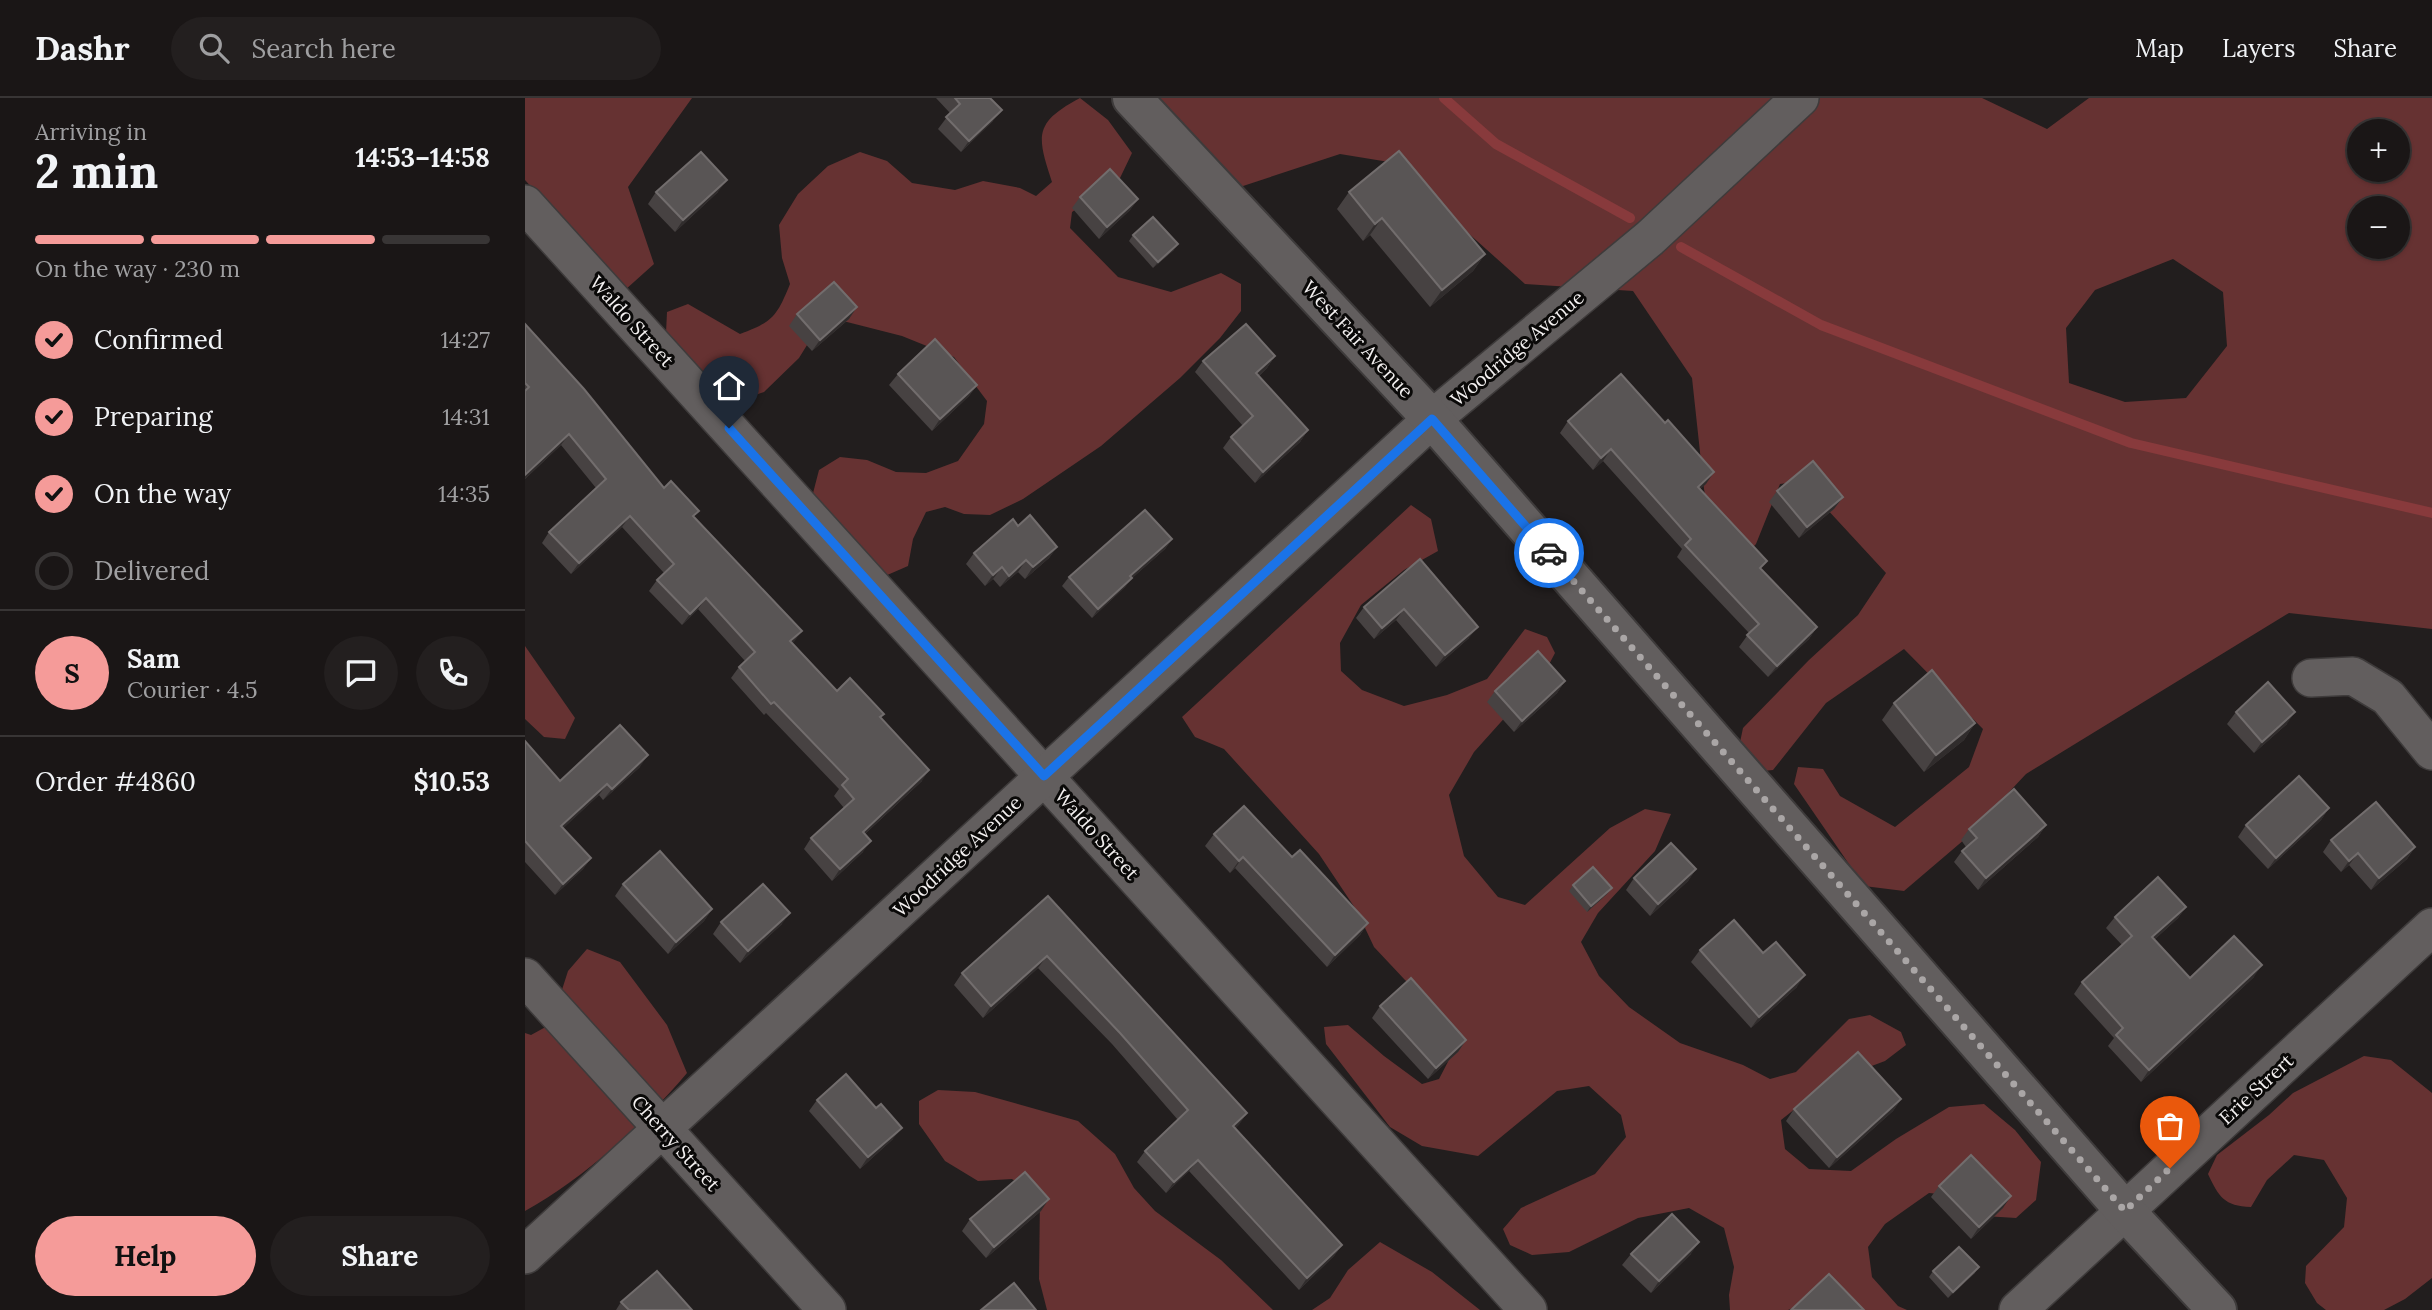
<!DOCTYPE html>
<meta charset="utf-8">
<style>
:root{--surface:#1a1616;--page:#231f1f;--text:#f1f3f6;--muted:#9f9fa1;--line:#383535;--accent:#f59b99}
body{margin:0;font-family:Lora,serif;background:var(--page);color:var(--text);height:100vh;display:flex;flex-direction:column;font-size:26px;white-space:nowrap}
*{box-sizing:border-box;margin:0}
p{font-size:23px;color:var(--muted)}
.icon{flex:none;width:38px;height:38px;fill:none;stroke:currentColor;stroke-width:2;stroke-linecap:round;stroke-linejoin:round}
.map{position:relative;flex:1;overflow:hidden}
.details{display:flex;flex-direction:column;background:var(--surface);width:525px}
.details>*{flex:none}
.controls{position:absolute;left:1822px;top:21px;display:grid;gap:14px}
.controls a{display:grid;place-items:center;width:63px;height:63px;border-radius:50%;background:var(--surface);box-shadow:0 2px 5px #0004,0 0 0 2px var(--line);font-size:35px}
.pin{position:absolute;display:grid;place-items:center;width:60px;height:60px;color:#fff;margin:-72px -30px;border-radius:50% 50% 50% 0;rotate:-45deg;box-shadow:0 0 7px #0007}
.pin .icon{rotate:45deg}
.courier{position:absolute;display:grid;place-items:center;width:70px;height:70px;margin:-35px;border:5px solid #1a73e8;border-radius:50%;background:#fff;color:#222;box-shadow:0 2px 9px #0007}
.overview em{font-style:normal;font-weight:700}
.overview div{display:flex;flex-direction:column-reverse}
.overview{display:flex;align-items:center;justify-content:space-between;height:119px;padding:0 35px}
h1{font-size:46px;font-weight:700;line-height:52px}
.bar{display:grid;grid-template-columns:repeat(4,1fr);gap:10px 7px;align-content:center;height:84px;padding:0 35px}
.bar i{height:9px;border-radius:5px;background:var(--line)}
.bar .current{background:var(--accent)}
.bar p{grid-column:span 4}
.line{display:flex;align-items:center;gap:18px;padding:0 35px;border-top:2px solid var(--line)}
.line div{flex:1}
.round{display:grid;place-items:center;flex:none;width:74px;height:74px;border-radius:37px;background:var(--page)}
ol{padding:0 35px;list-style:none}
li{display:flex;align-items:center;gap:21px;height:77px}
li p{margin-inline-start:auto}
li .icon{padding:7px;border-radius:50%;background:var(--accent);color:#111;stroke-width:4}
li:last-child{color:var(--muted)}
li i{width:38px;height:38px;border:4px solid var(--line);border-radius:50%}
.primary-button{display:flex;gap:14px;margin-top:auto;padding:14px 35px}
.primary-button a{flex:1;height:80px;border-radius:42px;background:var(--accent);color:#111;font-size:28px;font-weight:700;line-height:80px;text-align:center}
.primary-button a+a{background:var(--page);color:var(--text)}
header{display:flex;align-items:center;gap:42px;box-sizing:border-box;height:98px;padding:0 35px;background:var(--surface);border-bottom:2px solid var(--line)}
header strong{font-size:33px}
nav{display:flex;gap:38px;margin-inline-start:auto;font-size:24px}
.search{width:490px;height:63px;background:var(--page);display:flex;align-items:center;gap:18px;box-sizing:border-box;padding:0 24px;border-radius:38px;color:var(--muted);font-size:26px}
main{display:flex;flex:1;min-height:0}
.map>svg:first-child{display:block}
</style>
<header>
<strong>Dashr</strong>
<div class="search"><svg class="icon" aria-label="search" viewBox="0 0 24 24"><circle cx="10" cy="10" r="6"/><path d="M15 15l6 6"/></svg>Search here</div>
<nav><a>Map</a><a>Layers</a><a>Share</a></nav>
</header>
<main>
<section class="details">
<div class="overview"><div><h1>2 min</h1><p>Arriving in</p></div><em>14:53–14:58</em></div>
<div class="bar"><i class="current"></i><i class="current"></i><i class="current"></i><i></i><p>On the way · 230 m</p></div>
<ol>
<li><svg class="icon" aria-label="check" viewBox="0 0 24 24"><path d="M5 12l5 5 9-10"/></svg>Confirmed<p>14:27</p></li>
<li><svg class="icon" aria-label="check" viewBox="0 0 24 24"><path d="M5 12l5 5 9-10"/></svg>Preparing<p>14:31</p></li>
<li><svg class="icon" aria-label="check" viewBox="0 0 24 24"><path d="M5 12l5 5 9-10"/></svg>On the way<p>14:35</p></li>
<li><i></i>Delivered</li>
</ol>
<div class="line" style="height:126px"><b class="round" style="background:var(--accent);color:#111">S</b><div><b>Sam</b><p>Courier · 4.5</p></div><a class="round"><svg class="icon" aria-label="chat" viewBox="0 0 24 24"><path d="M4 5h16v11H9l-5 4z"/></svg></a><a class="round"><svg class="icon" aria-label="phone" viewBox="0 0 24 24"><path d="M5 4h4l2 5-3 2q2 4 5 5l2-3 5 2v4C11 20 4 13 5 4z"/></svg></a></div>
<div class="line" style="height:91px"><div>Order #4860</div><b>$10.53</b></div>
<div class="primary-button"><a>Help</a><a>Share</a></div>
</section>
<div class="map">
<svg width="1907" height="1212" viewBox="0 0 1907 1212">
<rect width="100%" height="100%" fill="#221e1e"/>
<g fill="#663232" fill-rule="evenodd">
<path d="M0,0H167L103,89L129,166L100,192L0,82Z"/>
<path d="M555,0L583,22L607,55L595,80L547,114L545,130L593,179L646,194L696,175L716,186V213L695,240L655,280L576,348L498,401L465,417L439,416L420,409L401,414L388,441L383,468L360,478L287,399L294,372L315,359L342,362L371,374L401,375L433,363L459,326L462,303L429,259L377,238L322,224L308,223L292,231L274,260L239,294L215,302L189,290L141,235L142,214L163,206L215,236C248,224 252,218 265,186L257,160L254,127L273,96L303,68L335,54L362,63L387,85L430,92L458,83L495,90L511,98L527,84C512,38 508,25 555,0Z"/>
<path d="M635,0H1457L1522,31L1564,0H1907V531L1764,515L1501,676L1440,741L1379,793L1339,788L1269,686L1273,669L1298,671L1315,698L1370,729L1444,669L1458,631L1379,551L1301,605L1248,672L1228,674L1214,649L1218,630L1284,562L1333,517L1361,475L1276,383L1255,386L1231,446L1219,458L1186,426L1179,391L1167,280L1108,193L1000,186L864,64L815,56L715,89ZM1834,33H1872V72H1834ZM1834,110H1872V149H1834ZM1648,161L1698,194L1702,248L1661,300L1600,304L1544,285L1541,230L1570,192Z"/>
<path d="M886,407L906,421L913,453L879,472L836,507L815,545L816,573L837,592L879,608L922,597L962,581L1000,531L1022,539L1030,555L1019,576L949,654L924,697L939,758L973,799L1000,807L1085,730L1120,711L1146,716L1130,753L1073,815L1056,844L1074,878L1104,909L1155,945L1218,967L1245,981L1271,974L1324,921L1345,917L1376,934L1381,947L1360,963L1304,984L1256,1022L1260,1051L1284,1071L1326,1073L1371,1041L1424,1009L1459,1006L1490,1032L1516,1064L1511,1102L1491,1120L1459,1118L1434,1098L1404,1095L1360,1126L1343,1149L1347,1179L1373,1208L1382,1212H1306L1280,1205L1263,1212H1205L1204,1197L1209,1169L1199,1130L1164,1110L1113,1120L1044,1154L1007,1157L985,1147L978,1131L996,1110L1070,1076L1101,1039L1096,1017L1064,988L1032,993L953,1058L897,1048L865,1029L801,946L799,929L823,927L859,958L897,986L914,981L927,956L917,914L880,882L849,849L832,813L794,756L699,651L670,639L657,619Z"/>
<path d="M0,548L50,620L40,641L19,639L0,621Z"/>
<path d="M62,851L95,864L142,927L162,975C120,1025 58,1081 0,1113V935L6,937L26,926L43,873Z"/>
<path d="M1839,958L1866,962L1907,995V1180L1880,1201L1859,1212H1801L1792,1205L1780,1185L1781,1168L1819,1129L1822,1100L1799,1062L1769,1057L1742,1082L1726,1109C1699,1108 1694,1099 1683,1076L1692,1057L1744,1017L1768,995Z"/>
<path d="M413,992L450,994L553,1023L590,1056L609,1090L630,1113L696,1162L748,1212H522L514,1181L515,1101L487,1081L453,1083L420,1063L394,1026V1003Z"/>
<path d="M855,1144L907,1174L955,1212H787L805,1200L823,1172Z"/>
</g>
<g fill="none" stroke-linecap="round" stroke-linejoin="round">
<g stroke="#883a3c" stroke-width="10">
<path d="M919,0L971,46L1105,120"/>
<path d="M1156,149L1296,227L1606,345L1907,415"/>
</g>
<defs>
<g id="street">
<path d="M0,106L1003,1212"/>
<path d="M1786,580L1828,578L1863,599L1907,653"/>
<path d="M0,879L302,1212"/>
<path d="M0,1157L907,321L1125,140L1275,0"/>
<path d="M1493,1212L1907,829"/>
</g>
<path id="secondary" d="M607,0L907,321L1600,1113L1692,1212"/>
</defs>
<use href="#street" stroke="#3e3b3b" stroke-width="40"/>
<use href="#secondary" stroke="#3e3b3b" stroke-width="42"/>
<use href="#street" stroke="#625e5e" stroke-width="37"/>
<use href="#secondary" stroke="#625e5e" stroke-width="38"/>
</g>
<g fill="#474242">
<path d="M411,0H465L468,23L436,54L413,31L425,15Z"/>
<path d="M131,94H193L150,134L123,106Z"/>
<path d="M824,94L960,156L948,173L905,209L845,137L838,143L812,111Z"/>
<path d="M555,99L613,101L605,112L574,141L547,110Z"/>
<path d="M608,137L649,152L628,170L604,143Z"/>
<path d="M272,216L324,221L287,253L264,228Z"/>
<path d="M0,226L139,390L169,419L268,545L312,593L359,616L356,620L397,683L340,736L338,754L307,783L279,751L286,740L319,710L309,698L314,691L241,615L239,617L206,580L214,569L220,563L173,511L157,527L124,493L132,482L139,475L97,429L46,476L17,445L24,434L71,390L36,347L0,381Z"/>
<path d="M750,258L742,270L734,278L783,332L775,344L730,385L698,350L706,339L718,328L670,274L678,263Z"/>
<path d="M373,276L452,287L444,298L407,333L364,287Z"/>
<path d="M1043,323L1181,386L1175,391L1236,471L1292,529L1284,541L1243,579L1214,549L1224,535L1152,459L1157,451L1078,363L1068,372L1035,335Z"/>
<path d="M1252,393L1318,399L1309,411L1274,440L1244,404Z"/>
<path d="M493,428L532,449L524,460L500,481L493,474L475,489L468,481L460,488L441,466L449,455Z"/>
<path d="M647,441L640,451L606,481L600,489L567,520L537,488L544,479Z"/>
<path d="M895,461L944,540L911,569L871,522L849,541L831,520L839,509Z"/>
<path d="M1040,583L1032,595L989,634L962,604L970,593Z"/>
<path d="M1369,605L1450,625L1439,642L1399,674L1357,622Z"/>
<path d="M1711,614L1762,626L1729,655L1702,626Z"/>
<path d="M0,643L35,683L115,669L78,702L74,697L38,730L66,760L58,771L30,797L0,764Z"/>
<path d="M1804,710L1796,722L1743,771L1713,739L1721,727Z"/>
<path d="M1521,727L1513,739L1453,792L1429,764L1437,753L1441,749L1436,742L1444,731Z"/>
<path d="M689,736L767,759L843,825L835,837L802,869L710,770L705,775L680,748Z"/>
<path d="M1806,742L1890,749L1882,761L1846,792L1824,767L1816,774L1798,754Z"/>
<path d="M1171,771L1163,783L1125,818L1101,792L1109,780Z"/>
<path d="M98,786L187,811L179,823L143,856L90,798Z"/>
<path d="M1048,787L1082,796L1062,814L1044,793Z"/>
<path d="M523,798L722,1015L710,1031L817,1147L809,1158L774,1192L664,1073L641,1095L612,1064L620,1053L653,1022L587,946L513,870L458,920L429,887L437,875Z"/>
<path d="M1661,809L1653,820L1629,842L1665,880L1729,879L1616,984L1583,948L1589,940L1549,896L1557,884L1597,847L1581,830L1590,819Z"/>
<path d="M196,824L257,826L215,865L188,836Z"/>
<path d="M1175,852L1238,855L1272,889L1226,930L1166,864Z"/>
<path d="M855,908L941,942L933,954L903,981L847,920Z"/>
<path d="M1376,1001L1368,1013L1304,1070L1261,1023L1269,1011Z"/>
<path d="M292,1002L368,1041L335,1071L284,1013Z"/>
<path d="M1414,1088L1478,1110L1446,1141L1406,1099Z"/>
<path d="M516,1113L461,1160L437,1133L445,1121Z"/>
<path d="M1106,1156H1166L1126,1195L1097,1167Z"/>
<path d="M1408,1173L1450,1175L1423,1200L1404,1179Z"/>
<path d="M96,1204L167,1212H91Z"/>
</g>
<g fill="#302c2c">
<path d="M477,12L468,23L436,54L444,43Z"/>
<path d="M202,82L193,94L150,134L158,122Z"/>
<path d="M613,101L605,112L574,141L582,129Z"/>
<path d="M857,120L845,137L838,143L850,126Z"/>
<path d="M653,146L649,152L628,170L633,164Z"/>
<path d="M960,156L948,173L905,209L917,192Z"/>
<path d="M332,209L324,221L287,253L295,242Z"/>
<path d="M750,258L742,270L723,287L731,275Z"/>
<path d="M452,287L444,298L407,333L415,321Z"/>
<path d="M783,332L775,344L730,385L738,374Z"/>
<path d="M44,336L36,347L0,381V377Z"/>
<path d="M1086,351L1078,363L1068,372L1076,360Z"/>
<path d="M1189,374L1181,386L1165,400L1173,389Z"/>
<path d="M1318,399L1309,411L1274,440L1282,429Z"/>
<path d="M105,418L97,429L46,476L54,465Z"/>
<path d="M647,441L640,451L606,481L600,489L567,520L573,511L605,478Z"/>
<path d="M532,449L524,460L500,481L508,469Z"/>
<path d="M501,462L493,474L475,489L484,478Z"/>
<path d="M477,469L468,481L460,488L468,477Z"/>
<path d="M181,500L173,511L157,527L165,516Z"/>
<path d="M879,511L871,522L849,541L857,530Z"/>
<path d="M953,529L944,540L911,569L920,557Z"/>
<path d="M1292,529L1284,541L1243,579L1252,568Z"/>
<path d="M277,533L269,544L258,554L265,543Z"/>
<path d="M1040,583L1032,595L989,634L997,623Z"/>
<path d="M1770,614L1762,626L1729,655L1737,644Z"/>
<path d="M1450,625L1439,642L1399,674L1411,657Z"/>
<path d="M123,657L115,669L78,702L87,691Z"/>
<path d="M404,672L397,683L330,745L338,734Z"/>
<path d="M82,686L74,697L28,740L36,728Z"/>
<path d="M1804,710L1796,722L1743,771L1751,760Z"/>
<path d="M1521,727L1513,739L1453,792L1461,780Z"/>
<path d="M346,743L338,754L307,783L315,771Z"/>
<path d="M1890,749L1882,761L1846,792L1854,780Z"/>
<path d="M1833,755L1824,767L1816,774L1824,763Z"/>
<path d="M718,759L710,770L705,775L714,763Z"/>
<path d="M66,760L58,771L30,797L38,786Z"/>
<path d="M1171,771L1163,783L1125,818L1133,806Z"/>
<path d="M1087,790L1082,796L1062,814L1066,808Z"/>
<path d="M1661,809L1653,820L1619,851L1627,839Z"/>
<path d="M187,811L179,823L143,856L151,844Z"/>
<path d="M265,815L257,826L215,865L223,853Z"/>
<path d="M843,825L835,837L802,869L810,857Z"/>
<path d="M522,858L513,870L458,920L466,908Z"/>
<path d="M1737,867L1729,879L1616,984L1624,972Z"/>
<path d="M1280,877L1272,889L1226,930L1234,919Z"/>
<path d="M941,942L933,954L903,981L911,970Z"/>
<path d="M1376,1001L1368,1013L1304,1070L1312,1059Z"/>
<path d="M722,1015L714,1027L700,1040L708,1028Z"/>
<path d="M377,1030L368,1041L335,1071L343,1059Z"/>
<path d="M673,1062L664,1073L641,1095L649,1084Z"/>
<path d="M1486,1098L1478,1110L1446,1141L1454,1129Z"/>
<path d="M524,1101L516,1113L461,1160L469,1149Z"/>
<path d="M1174,1144L1166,1156L1126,1195L1134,1183Z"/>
<path d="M817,1147L809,1158L774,1192L782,1180Z"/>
<path d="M1454,1169L1450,1175L1423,1200L1428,1194Z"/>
</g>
<g fill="#595555" stroke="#726d6d" stroke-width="2">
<path d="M430,0H465L477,12L444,43L421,19L435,6Z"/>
<path d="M874,53L960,156L917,192L857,120L850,126L824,94Z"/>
<path d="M176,54L202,82L158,122L131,94Z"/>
<path d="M585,71L613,101L582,129L555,99Z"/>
<path d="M628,119L653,146L633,164L608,137Z"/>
<path d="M309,184L332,209L295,242L272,216Z"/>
<path d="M0,226L59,291L139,390L146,383L174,413L168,418L277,533L265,543L312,593L325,580L359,616L355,619L404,672L338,734L346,743L315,771L286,740L329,701L317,687L323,681L249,604L246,606L214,569L230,554L181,500L165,516L132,482L149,466L105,418L54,465L24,434L81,381L44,336L0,377V293L4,289L0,285Z"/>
<path d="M721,226L750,258L731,275L783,332L738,374L706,339L728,318L678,263Z"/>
<path d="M410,241L452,287L415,321L373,276Z"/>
<path d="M1096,276L1140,325L1143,322L1189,374L1173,389L1242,463L1235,470L1292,529L1252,568L1222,537L1234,526L1160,447L1166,441L1086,351L1076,360L1043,323Z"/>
<path d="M1288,363L1318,399L1282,429L1252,393Z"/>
<path d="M620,412L647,441L605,478L607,480L573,511L544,479Z"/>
<path d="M505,417L532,449L508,469L501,462L484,478L477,469L468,477L449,455L488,421L493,428Z"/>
<path d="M895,461L953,529L920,557L879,511L857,530L839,509Z"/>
<path d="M1013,553L1040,583L997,623L970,593Z"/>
<path d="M1407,572L1450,625L1411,657L1369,605Z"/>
<path d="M1743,584L1770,614L1737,644L1711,614Z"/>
<path d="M95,627L123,657L87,691L82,686L36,728L66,760L38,786L0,743V643L35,683Z"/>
<path d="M1774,678L1804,710L1751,760L1721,727Z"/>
<path d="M1489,691L1521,727L1461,780L1437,753L1452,740L1444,731Z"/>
<path d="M1851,704L1890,749L1854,780L1833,755L1824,763L1806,742Z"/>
<path d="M719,708L767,759L775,752L843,825L810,857L718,759L714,763L689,736Z"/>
<path d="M1146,745L1171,771L1133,806L1109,780Z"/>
<path d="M135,753L187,811L151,844L98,786Z"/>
<path d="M1068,769L1087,790L1066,808L1048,787Z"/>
<path d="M1633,779L1661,809L1627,839L1665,880L1709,838L1737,867L1624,972L1591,937L1598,930L1557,884L1607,838L1590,819Z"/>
<path d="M238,786L265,815L223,853L196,824Z"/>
<path d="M523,798L722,1015L708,1028L817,1147L782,1180L673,1062L649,1084L620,1053L663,1012L595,935L522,858L466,908L437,875Z"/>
<path d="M1209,822L1238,855L1251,844L1280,877L1234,919L1175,852Z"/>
<path d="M886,880L941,942L911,970L855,908Z"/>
<path d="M1333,954L1376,1001L1312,1059L1269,1011Z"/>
<path d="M321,976L351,1010L356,1006L377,1030L343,1059L292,1002Z"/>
<path d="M1446,1057L1486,1098L1454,1129L1414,1088Z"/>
<path d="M500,1074L524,1101L469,1149L445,1121Z"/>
<path d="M1147,1116L1174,1144L1134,1183L1106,1156Z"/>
<path d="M1434,1149L1454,1169L1428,1194L1408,1173Z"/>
<path d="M132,1173L167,1212H104L96,1204Z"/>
<path d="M1304,1176L1339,1212H1266Z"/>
<path d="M489,1185L511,1212H456Z"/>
</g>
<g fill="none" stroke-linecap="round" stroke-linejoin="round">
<path stroke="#aaa6a6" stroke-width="7" stroke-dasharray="0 12.6" d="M1024,455L1600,1113L1645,1070"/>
<path stroke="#1a73e8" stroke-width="9" d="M204,330L519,678L907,321L1024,455"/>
</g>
<g text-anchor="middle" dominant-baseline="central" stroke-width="6" stroke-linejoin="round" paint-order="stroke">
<g font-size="19" fill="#f3f0f0" stroke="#0a0908">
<text transform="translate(107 223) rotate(48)">Waldo Street</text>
<text transform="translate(833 241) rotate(47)">West Fair Avenue</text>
<text transform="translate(992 250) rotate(-40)">Woodridge Avenue</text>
<text transform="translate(572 736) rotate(48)">Waldo Street</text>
<text transform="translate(432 758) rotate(-43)">Woodridge Avenue</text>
<text transform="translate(1731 991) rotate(-43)">Erie Strert</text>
<text transform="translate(151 1045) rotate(48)">Cherry Street</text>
</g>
</g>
</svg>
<div class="controls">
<a>+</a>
<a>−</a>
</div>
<div class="pin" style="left:1645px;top:1070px;background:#ea580c"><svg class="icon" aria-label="bag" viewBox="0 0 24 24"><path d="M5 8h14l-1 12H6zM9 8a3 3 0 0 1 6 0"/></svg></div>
<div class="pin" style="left:204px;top:330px;background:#1f2937"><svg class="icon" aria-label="home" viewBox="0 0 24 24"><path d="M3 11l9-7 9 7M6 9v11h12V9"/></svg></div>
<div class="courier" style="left:1024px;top:455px"><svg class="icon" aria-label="car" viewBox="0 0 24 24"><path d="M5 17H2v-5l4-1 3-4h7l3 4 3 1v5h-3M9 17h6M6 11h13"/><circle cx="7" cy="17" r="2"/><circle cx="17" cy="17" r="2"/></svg></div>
</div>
</main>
